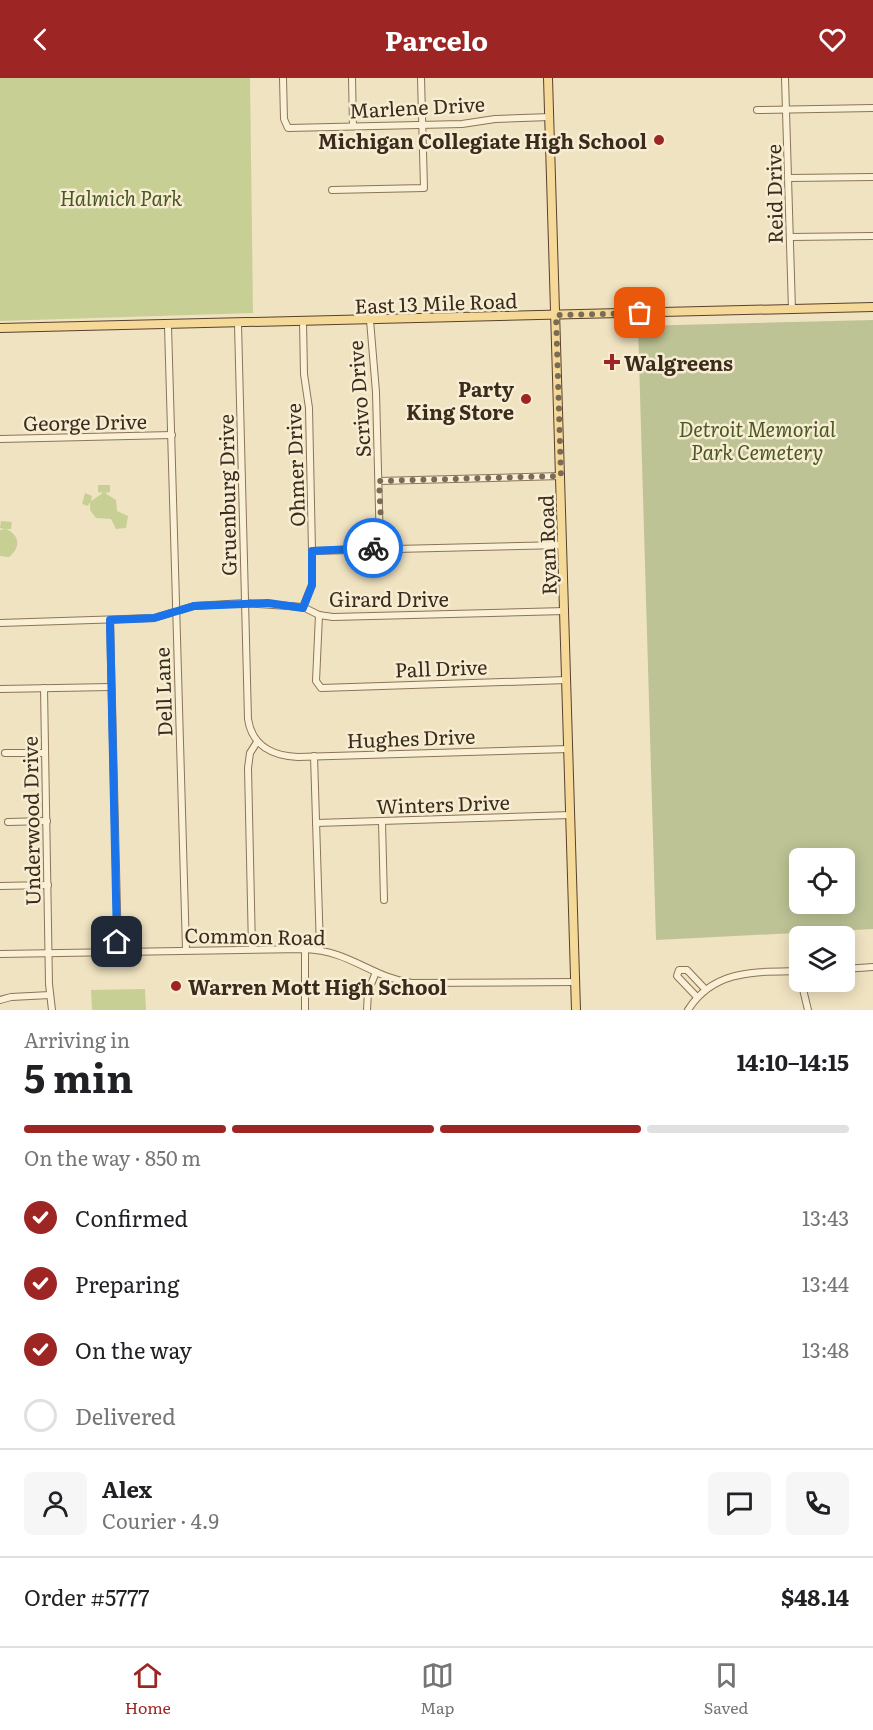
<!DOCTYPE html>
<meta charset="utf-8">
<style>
:root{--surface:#fff;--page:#f6f6f6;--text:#202124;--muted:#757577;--line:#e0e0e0;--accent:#9d2625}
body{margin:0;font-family:Literata,serif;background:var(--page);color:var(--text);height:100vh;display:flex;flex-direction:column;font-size:22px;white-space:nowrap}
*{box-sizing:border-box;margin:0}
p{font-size:20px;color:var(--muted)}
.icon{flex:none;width:33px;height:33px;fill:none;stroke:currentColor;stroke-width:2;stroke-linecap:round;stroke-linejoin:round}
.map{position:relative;height:932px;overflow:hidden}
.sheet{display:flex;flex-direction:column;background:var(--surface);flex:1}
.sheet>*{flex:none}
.fabs{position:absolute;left:789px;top:770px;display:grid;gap:12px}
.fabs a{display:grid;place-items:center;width:66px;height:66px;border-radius:9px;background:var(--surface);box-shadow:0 3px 15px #0003;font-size:30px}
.pin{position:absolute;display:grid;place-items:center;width:51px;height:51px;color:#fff;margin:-26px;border-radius:12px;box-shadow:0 3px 9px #0006}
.courier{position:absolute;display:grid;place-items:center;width:60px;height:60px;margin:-30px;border:4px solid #1a73e8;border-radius:50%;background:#fff;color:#222;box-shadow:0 2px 8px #0007}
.head em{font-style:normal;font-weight:700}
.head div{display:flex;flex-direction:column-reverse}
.head{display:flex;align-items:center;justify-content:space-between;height:102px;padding:0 24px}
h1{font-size:39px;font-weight:700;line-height:45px}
.bar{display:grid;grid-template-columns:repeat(4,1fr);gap:9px 6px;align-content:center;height:72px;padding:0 24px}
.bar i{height:8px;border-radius:4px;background:var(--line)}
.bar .selected{background:var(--accent)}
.bar p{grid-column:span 4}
.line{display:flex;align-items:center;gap:15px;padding:0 24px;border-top:2px solid var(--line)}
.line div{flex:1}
.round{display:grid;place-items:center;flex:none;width:63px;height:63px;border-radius:9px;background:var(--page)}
ol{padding:0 24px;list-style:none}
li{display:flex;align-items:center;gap:18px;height:66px}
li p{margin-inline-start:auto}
li .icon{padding:6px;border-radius:50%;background:var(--accent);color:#fff;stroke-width:4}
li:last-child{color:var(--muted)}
li i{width:33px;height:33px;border:3px solid var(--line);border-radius:50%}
header{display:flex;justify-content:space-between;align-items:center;height:78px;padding:0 24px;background:var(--accent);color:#fff;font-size:27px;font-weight:700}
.tab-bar{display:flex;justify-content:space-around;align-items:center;height:84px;border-top:2px solid var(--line);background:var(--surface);font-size:16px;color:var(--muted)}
.tab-bar a{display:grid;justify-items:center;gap:3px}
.tab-bar .selected{color:var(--accent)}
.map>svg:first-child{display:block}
</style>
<header><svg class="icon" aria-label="back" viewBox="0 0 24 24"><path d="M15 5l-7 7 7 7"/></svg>Parcelo<svg class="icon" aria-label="heart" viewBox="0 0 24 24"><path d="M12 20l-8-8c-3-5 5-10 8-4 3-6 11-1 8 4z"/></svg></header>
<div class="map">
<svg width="873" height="932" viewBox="0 0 873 932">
<rect width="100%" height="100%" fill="#f0e3c2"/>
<g fill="#c7cf95">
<path d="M0,0H250L253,235L0,243Z"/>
<path d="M98,407H110V414L105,415L116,422L117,433L128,438L126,450L116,451L111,441L96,440L90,432V424L88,428L82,426L85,415L92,418L91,423L103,415L98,414Z"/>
<path d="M1,443L12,444L11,451H6C20,457 21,470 9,479L0,478V452L5,451L0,450Z"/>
<path d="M145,911L146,932H92L91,912Z"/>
</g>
<path fill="#bdc395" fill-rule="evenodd" d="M873,242V851L656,862L638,248ZM800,780H844V825H800Z"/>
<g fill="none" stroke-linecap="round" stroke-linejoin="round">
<defs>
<g id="minor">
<path d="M283,0L284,41L288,50L462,46L495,41L550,39"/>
<path d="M352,0L353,48"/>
<path d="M785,0L792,232"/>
<path d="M757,32L873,30"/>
<path d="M789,100L873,99"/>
<path d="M332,112L424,110L421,0"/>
<path d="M790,159L873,158"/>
<path d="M370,242L376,314L380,470"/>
<path d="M303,243L304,296L309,330L312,473V507L303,529"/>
<path d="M238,246L248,641C252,668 273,678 298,679L569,671"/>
<path d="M168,248L186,872"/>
<path d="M0,361L172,357"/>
<path d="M379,403L561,398"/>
<path d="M312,473L563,467"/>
<path d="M319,537L316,603L321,610L567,602"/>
<path d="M110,542L118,873"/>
<path d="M0,545L154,540L194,528L245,525L303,529L319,537L333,539L565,533"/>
<path d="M44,610L49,906L52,932"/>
<path d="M0,611L111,609"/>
<path d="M5,675H45"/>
<path d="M314,678L320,871"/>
<path d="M8,744L47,743"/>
<path d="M382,744L384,822"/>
<path d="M316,745L571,737"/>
<path d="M0,808L48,807"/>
<path d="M252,871L248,690L250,675L257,664"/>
<path d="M305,871V932"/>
<path d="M0,876L305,871C351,873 370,899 412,905L576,904"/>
<path d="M844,891L873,889"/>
<path d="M801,903L808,932"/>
<path d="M697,919L677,898L679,892H687L705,911"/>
<path d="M0,922L11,919L50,917"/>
<path d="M367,932L368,914L376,894"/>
<path d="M688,932C714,891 756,894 800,893"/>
</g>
<g id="major">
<path d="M548,0L576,932"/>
<path d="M0,250L873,229"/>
</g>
</defs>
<use href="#minor" stroke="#8b7458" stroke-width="8"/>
<use href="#major" stroke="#58412d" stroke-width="10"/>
<use href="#minor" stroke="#faf0d6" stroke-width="6"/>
<use href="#major" stroke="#f5d998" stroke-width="8"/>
</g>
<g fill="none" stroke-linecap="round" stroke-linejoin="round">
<path stroke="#7a6b57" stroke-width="6" stroke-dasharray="0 10.8" d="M373,470H380L382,464L379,403L561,398L556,237L640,235"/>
<path stroke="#1a73e8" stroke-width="8" d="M117,864L110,542L154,540L194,528L268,525L303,530L312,507V473L373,470"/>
</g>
<g fill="#9d2625" stroke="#f7edd2" stroke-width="2">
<circle cx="659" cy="62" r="6"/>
<path d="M609 275h6v6h6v6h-6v6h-6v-6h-6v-6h6z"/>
<circle cx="526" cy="321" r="6"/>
<circle cx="176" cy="908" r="6"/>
</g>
<g text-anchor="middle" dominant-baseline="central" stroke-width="5" stroke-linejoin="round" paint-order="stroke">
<g font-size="20" fill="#3a2b1d" stroke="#f7edd2">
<text transform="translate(417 28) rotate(-3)">Marlene Drive</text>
<text transform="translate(773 116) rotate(-91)">Reid Drive</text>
<text transform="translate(436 224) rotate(-2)">East 13 Mile Road</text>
<text transform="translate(358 321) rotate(-94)">Scrivo Drive</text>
<text transform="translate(85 343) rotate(-1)">George Drive</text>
<text transform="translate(294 387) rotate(-92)">Ohmer Drive</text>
<text transform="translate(226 417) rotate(-91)">Gruenburg Drive</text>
<text transform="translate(546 467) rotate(-92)">Ryan Road</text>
<text x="389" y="520">Girard Drive</text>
<text transform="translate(441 589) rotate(-2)">Pall Drive</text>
<text transform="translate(162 614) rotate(-92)">Dell Lane</text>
<text transform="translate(411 659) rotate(-2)">Hughes Drive</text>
<text transform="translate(443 725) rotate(-2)">Winters Drive</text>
<text transform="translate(30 743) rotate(-91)">Underwood Drive</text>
<text transform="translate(255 857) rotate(1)">Common Road</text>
</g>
<g font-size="20" font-weight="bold" fill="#3a2b1d" stroke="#f7edd2" text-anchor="end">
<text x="647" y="62">Michigan Collegiate High School</text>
<text x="624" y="284" text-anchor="start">Walgreens</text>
<text x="514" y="310">Party<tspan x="514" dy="23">King Store</tspan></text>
<text x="188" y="908" text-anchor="start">Warren Mott High School</text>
</g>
<g font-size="20" font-style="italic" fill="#495723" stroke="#f7edd2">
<text x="121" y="119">Halmich Park</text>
<text x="757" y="350">Detroit Memorial<tspan x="757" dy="23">Park Cemetery</tspan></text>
</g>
</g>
</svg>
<div class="fabs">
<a><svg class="icon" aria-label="locate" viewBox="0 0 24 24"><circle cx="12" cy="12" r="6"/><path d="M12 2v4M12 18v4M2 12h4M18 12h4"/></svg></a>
<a><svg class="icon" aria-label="layers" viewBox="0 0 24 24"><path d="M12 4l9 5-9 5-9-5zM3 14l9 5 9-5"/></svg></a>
</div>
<div class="pin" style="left:640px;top:235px;background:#ea580c"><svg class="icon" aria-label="bag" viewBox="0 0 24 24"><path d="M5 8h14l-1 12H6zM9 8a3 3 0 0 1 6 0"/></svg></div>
<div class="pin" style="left:117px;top:864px;background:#1f2937"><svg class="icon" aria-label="home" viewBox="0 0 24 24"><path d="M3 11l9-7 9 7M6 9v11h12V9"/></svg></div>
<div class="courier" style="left:373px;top:470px"><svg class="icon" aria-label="bike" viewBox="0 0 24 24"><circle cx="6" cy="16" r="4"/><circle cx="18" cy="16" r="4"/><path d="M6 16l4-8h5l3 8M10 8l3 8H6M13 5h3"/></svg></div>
</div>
<section class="sheet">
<div class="head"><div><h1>5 min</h1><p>Arriving in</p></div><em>14:10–14:15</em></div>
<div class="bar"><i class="selected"></i><i class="selected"></i><i class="selected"></i><i></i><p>On the way · 850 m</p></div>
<ol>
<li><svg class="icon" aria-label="check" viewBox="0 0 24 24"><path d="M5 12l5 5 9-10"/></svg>Confirmed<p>13:43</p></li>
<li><svg class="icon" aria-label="check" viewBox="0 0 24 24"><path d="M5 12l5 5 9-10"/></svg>Preparing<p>13:44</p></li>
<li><svg class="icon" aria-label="check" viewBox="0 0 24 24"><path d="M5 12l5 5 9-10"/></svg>On the way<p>13:48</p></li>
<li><i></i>Delivered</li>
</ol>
<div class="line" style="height:108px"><a class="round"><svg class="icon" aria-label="person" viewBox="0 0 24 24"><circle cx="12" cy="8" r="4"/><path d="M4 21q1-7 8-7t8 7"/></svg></a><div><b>Alex</b><p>Courier · 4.9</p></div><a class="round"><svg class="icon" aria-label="chat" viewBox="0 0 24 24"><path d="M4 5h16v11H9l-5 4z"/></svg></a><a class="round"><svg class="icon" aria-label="phone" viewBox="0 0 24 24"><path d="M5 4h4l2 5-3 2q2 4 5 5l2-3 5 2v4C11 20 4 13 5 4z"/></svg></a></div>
<div class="line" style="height:78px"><div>Order #5777</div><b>$48.14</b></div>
</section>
<nav class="tab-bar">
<a class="selected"><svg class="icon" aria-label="home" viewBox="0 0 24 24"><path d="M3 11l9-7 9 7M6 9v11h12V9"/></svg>Home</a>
<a><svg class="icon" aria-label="map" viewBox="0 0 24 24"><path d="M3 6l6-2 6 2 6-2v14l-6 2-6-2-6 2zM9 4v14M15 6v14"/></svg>Map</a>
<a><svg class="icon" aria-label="saved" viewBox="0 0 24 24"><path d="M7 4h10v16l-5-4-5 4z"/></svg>Saved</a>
</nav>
